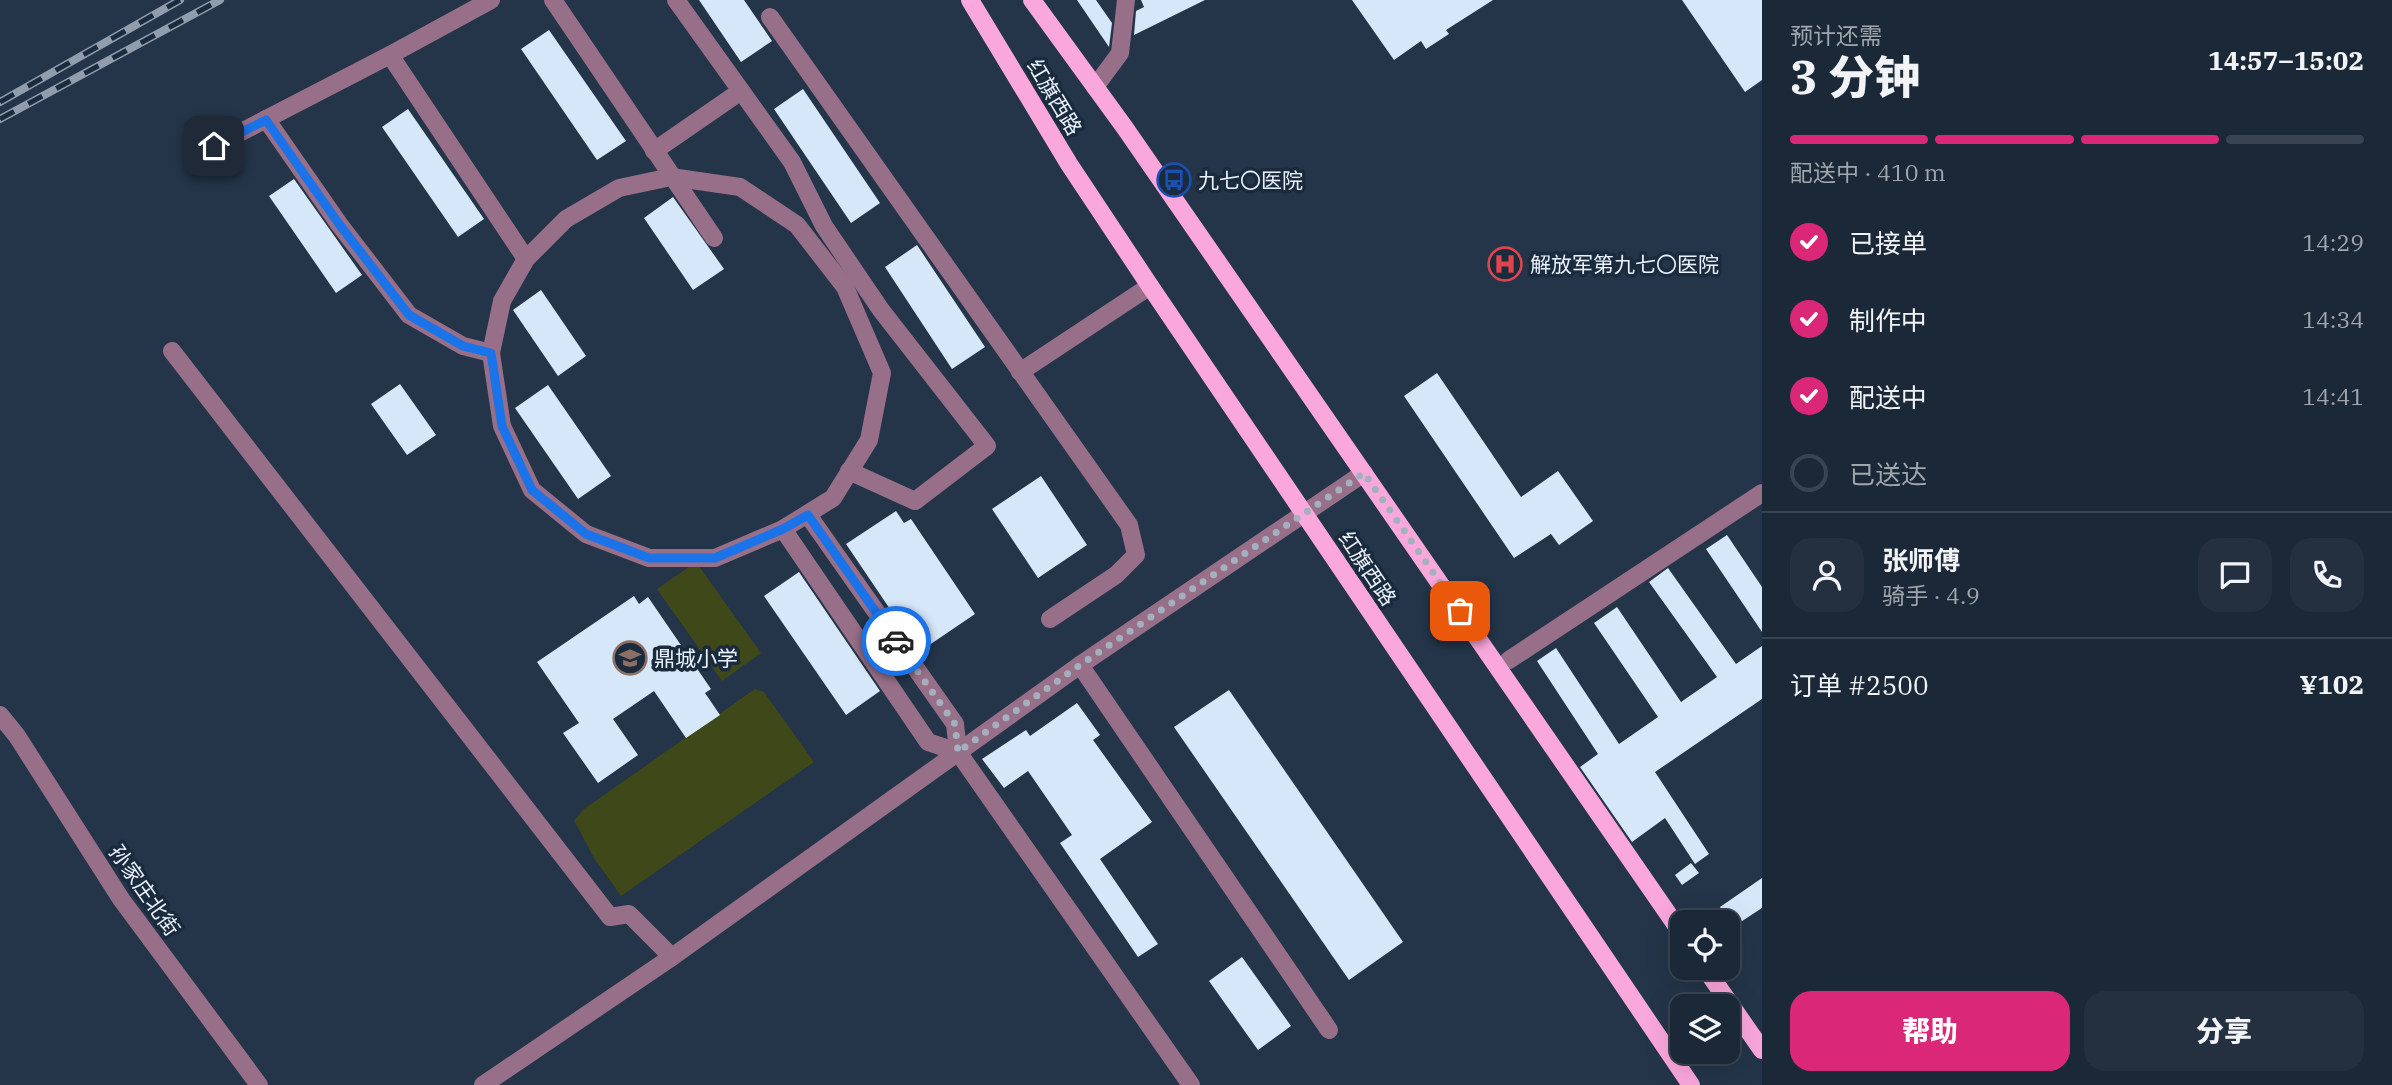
<!DOCTYPE html>
<html lang="zh">
<meta charset="utf-8">
<style>
:root{--surface:#1b2837;--page:#24303f;--text:#f1f3f6;--muted:#a0a6ad;--line:#394452;--accent:#db2777}
body{margin:0;font-family:"IBM Plex Serif","Noto Sans SC",serif;background:var(--page);color:var(--text);height:100vh;display:flex;flex-direction:column;font-size:26px;white-space:nowrap}
*{box-sizing:border-box;margin:0}
p{font-size:23px;color:var(--muted)}
.icon{flex:none;width:38px;height:38px;fill:none;stroke:currentColor;stroke-width:2;stroke-linecap:round;stroke-linejoin:round}
.map{position:relative;flex:1;overflow:hidden}
.side{display:flex;flex-direction:column;background:var(--surface);width:630px}
.side>*{flex:none}
.tools{position:absolute;left:1670px;top:910px;display:grid;gap:14px}
.tools a{display:grid;place-items:center;width:70px;height:70px;border-radius:14px;background:var(--surface);box-shadow:0 7px 28px #0002,0 0 0 2px var(--line);font-size:35px}
.pin{position:absolute;display:grid;place-items:center;width:60px;height:60px;color:#fff;margin:-30px;border-radius:14px;box-shadow:0 4px 10px #0006}
.courier{position:absolute;display:grid;place-items:center;width:70px;height:70px;margin:-35px;border:5px solid #1a73e8;border-radius:50%;background:#fff;color:#222;box-shadow:0 2px 9px #0007}
.overview em{font-style:normal;font-weight:800}
.overview div{display:flex;flex-direction:column-reverse}
.overview{display:flex;align-items:center;justify-content:space-between;height:119px;padding:0 28px}
h1{font-size:46px;font-weight:800;line-height:52px}
.bar{display:grid;grid-template-columns:repeat(4,1fr);gap:10px 7px;align-content:center;height:84px;padding:0 28px}
.bar i{height:9px;border-radius:5px;background:var(--line)}
.bar .current{background:var(--accent)}
.bar p{grid-column:span 4}
.line{display:flex;align-items:center;gap:18px;padding:0 28px;border-top:2px solid var(--line)}
.line div{flex:1}
.round{display:grid;place-items:center;flex:none;width:74px;height:74px;border-radius:21px;background:var(--page)}
ol{padding:0 28px;list-style:none}
li{display:flex;align-items:center;gap:21px;height:77px}
li p{margin-inline-start:auto}
li .icon{padding:7px;border-radius:50%;background:var(--accent);color:#fff;stroke-width:4}
li:last-child{color:var(--muted)}
li i{width:38px;height:38px;border:4px solid var(--line);border-radius:50%}
.primary-button{display:flex;gap:14px;margin-top:auto;padding:14px 28px}
.primary-button a{flex:1;height:80px;border-radius:21px;background:var(--accent);color:#fff;font-size:28px;font-weight:800;line-height:80px;text-align:center}
.primary-button a+a{background:var(--page);color:var(--text)}
main{display:flex;flex:1;min-height:0}
.map>svg:first-child{display:block}
</style>
<main>
<div class="map">
<svg width="1762" height="1085" viewBox="0 0 1762 1085">
<rect width="100%" height="100%" fill="#243549"/>
<g fill="#3f4819">
<path d="M696,562L761,653L722,681L657,589Z"/>
<path d="M755,689L764,692L814,762L621,896L594,858L574,820L584,809Z"/>
</g>
<g fill="#d7e7fa">
<path d="M699,0H744L772,41L741,62Z"/>
<path d="M1077,0H1096L1112,23L1109,47Z"/>
<path d="M1141,0H1205L1134,35L1136,11L1144,7Z"/>
<path d="M1352,0H1493L1446,30L1449,34L1426,49L1421,41L1394,60Z"/>
<path d="M1682,0H1762V80L1745,92Z"/>
<path d="M549,30L626,141L597,160L521,49Z"/>
<path d="M803,89L880,203L851,223L774,109Z"/>
<path d="M408,109L484,219L458,237L382,127Z"/>
<path d="M294,179L362,275L336,293L269,196Z"/>
<path d="M673,197L724,269L693,290L644,218Z"/>
<path d="M917,245L985,347L952,369L885,267Z"/>
<path d="M541,290L586,356L558,376L513,310Z"/>
<path d="M1437,373L1521,497L1558,471L1593,521L1559,545L1551,534L1514,558L1404,396Z"/>
<path d="M400,384L436,435L407,455L371,404Z"/>
<path d="M548,385L611,476L578,499L515,408Z"/>
<path d="M1041,476L1087,545L1038,578L992,509Z"/>
<path d="M896,511L904,523L911,519L975,614L919,652L846,544Z"/>
<path d="M1727,535L1762,587V632L1706,549Z"/>
<path d="M1668,568L1736,664L1762,646V699L1655,772L1709,854L1695,864L1665,818L1632,842L1580,767L1598,754L1537,661L1556,648L1619,744L1658,717L1594,623L1617,607L1681,702L1717,677L1649,582Z"/>
<path d="M799,572L880,691L846,715L764,596Z"/>
<path d="M634,596L639,604L648,597L711,689L705,693L720,715L686,738L654,691L613,719L638,755L598,783L563,733L579,723L537,662Z"/>
<path d="M1229,690L1403,942L1349,980L1174,727Z"/>
<path d="M1077,703L1100,735L1093,740L1152,822L1100,859L1158,944L1138,957L1060,843L1072,835L1028,771L1004,788L982,759L1026,730L1030,736Z"/>
<path d="M1691,863L1699,873L1682,885L1675,875Z"/>
<path d="M1762,878V908L1733,927L1720,907Z"/>
<path d="M1242,957L1291,1026L1258,1050L1209,981Z"/>
</g>
<g fill="none" stroke-linecap="round" stroke-linejoin="round">
<g stroke="#976f88" stroke-width="18">
<path d="M553,0L714,238"/>
<path d="M676,0L792,162L824,226L881,310L987,446L915,501L849,471"/>
<path d="M770,17L1129,525L1136,555L1116,575L1050,619"/>
<path d="M390,55L526,259"/>
<path d="M1095,87L1120,53L1126,0"/>
<path d="M266,119L339,224L409,315L463,346L491,353"/>
<path d="M214,146L390,55L491,0"/>
<path d="M654,151L741,91"/>
<path d="M671,177L740,187L797,225L845,287L882,373L869,440L833,498L783,529L715,558H649L586,534L532,490L502,426L491,353L502,301L526,259L566,219L619,188Z"/>
<path d="M172,351L610,917L629,914L672,957"/>
<path d="M1020,372L1150,286"/>
<path d="M808,515L955,724L958,752L1191,1085"/>
<path d="M783,529L928,742L958,752"/>
<path d="M1509,660L1762,493"/>
<path d="M1080,665L1329,1030"/>
<path d="M0,715L17,736L121,899L259,1085"/>
<path d="M483,1085L672,957L1080,665L1364,473"/>
</g>
<g stroke="#faa7dc" stroke-width="18">
<path d="M970,0L1069,164L1150,286L1691,1085"/>
<path d="M1032,0L1125,128L1682,934"/>
<path d="M1705,968L1762,1050"/>
</g>
<defs>
<g id="rail">
<path d="M0,102L180,0"/>
<path d="M0,119L220,0"/>
</g>
</defs>
<use href="#rail" stroke="#919dac" stroke-width="8"/>
<use href="#rail" stroke="#1b2b3e" stroke-width="5" stroke-dasharray="16" stroke-linecap="butt"/>
</g>
<g fill="none" stroke-linecap="round" stroke-linejoin="round">
<path stroke="#a5b0be" stroke-width="7" stroke-dasharray="0 12.6" d="M896,641L955,724L958,752L1080,665L1364,473L1460,611"/>
<path stroke="#1a73e8" stroke-width="9" d="M214,146L266,120L339,224L409,315L463,346L491,353L502,426L532,490L586,534L649,558H715L783,529L808,515L896,641"/>
</g>
<defs>
<symbol id="bus-ring" viewBox="-11 -11 22 22"><circle r="9.5" fill="#1b2b3e" stroke="#1a4fb4" stroke-width="1.5"/><path d="M-5-6H5V4H4V6H2V4H-2V6H-4V4H-5ZM-3.5-4V0h7V-4ZM-3.5 1.2v1.5H-2V1.2ZM2 1.2v1.5H3.5V1.2Z" fill="#1a4fb4"/></symbol>
<symbol id="hospital-ring" viewBox="-11 -11 22 22"><circle r="9.5" fill="#1b2b3e" stroke="#e0444e" stroke-width="1.5"/><path d="M-5-5h3v3.5h4V-5h3V5h-3V1.5h-4V5h-3Z" fill="#e0444e"/></symbol>
<symbol id="school-ring" viewBox="-11 -11 22 22"><circle r="9.5" fill="#1b2b3e" stroke="#8d6e63" stroke-width="1.5"/><path d="M0-5L7-2L0 1L-7-2ZM-4 1L0 2.5L4 1V4Q0 6-4 4Z" fill="#8d6e63"/></symbol>
</defs>
<g fill-rule="evenodd">
<use href="#bus-ring" x="1155" y="161" width="38" height="38"/>
<use href="#hospital-ring" x="1486" y="245" width="38" height="38"/>
<use href="#school-ring" x="611" y="639" width="38" height="38"/>
</g>
<g text-anchor="middle" dominant-baseline="central" stroke-width="7" stroke-linejoin="round" paint-order="stroke">
<g font-size="21" fill="#eaf2fd" stroke="#1b2b3e">
<text transform="translate(1055 97) rotate(59)">红旗西路</text>
<text transform="translate(1368 568) rotate(56)">红旗西路</text>
<text transform="translate(145 890) rotate(55)">孙家庄北街</text>
</g>
<g font-size="21" fill="#eaf2fd" stroke="#1b2b3e" text-anchor="start">
<text x="1198" y="180">九七〇医院</text>
<text x="1530" y="264">解放军第九七〇医院</text>
<text x="654" y="658">鼎城小学</text>
</g>
</g>
</svg>
<div class="tools">
<a><svg class="icon" aria-label="locate" viewBox="0 0 24 24"><circle cx="12" cy="12" r="6"/><path d="M12 2v4M12 18v4M2 12h4M18 12h4"/></svg></a>
<a><svg class="icon" aria-label="layers" viewBox="0 0 24 24"><path d="M12 4l9 5-9 5-9-5zM3 14l9 5 9-5"/></svg></a>
</div>
<div class="pin" style="left:1460px;top:611px;background:#ea580c"><svg class="icon" aria-label="bag" viewBox="0 0 24 24"><path d="M5 8h14l-1 12H6zM9 8a3 3 0 0 1 6 0"/></svg></div>
<div class="pin" style="left:214px;top:146px;background:#1f2937"><svg class="icon" aria-label="home" viewBox="0 0 24 24"><path d="M3 11l9-7 9 7M6 9v11h12V9"/></svg></div>
<div class="courier" style="left:896px;top:641px"><svg class="icon" aria-label="car" viewBox="0 0 24 24"><path d="M5 17H2v-5l4-1 3-4h7l3 4 3 1v5h-3M9 17h6M6 11h13"/><circle cx="7" cy="17" r="2"/><circle cx="17" cy="17" r="2"/></svg></div>
</div>
<section class="side">
<div class="overview"><div><h1>3 分钟</h1><p>预计还需</p></div><em>14:57–15:02</em></div>
<div class="bar"><i class="current"></i><i class="current"></i><i class="current"></i><i></i><p>配送中 · 410 m</p></div>
<ol>
<li><svg class="icon" aria-label="check" viewBox="0 0 24 24"><path d="M5 12l5 5 9-10"/></svg>已接单<p>14:29</p></li>
<li><svg class="icon" aria-label="check" viewBox="0 0 24 24"><path d="M5 12l5 5 9-10"/></svg>制作中<p>14:34</p></li>
<li><svg class="icon" aria-label="check" viewBox="0 0 24 24"><path d="M5 12l5 5 9-10"/></svg>配送中<p>14:41</p></li>
<li><i></i>已送达</li>
</ol>
<div class="line" style="height:126px"><a class="round"><svg class="icon" aria-label="person" viewBox="0 0 24 24"><circle cx="12" cy="8" r="4"/><path d="M4 21q1-7 8-7t8 7"/></svg></a><div><b>张师傅</b><p>骑手 · 4.9</p></div><a class="round"><svg class="icon" aria-label="chat" viewBox="0 0 24 24"><path d="M4 5h16v11H9l-5 4z"/></svg></a><a class="round"><svg class="icon" aria-label="phone" viewBox="0 0 24 24"><path d="M5 4h4l2 5-3 2q2 4 5 5l2-3 5 2v4C11 20 4 13 5 4z"/></svg></a></div>
<div class="line" style="height:91px"><div>订单 #2500</div><b>¥102</b></div>
<div class="primary-button"><a>帮助</a><a>分享</a></div>
</section>
</main>
